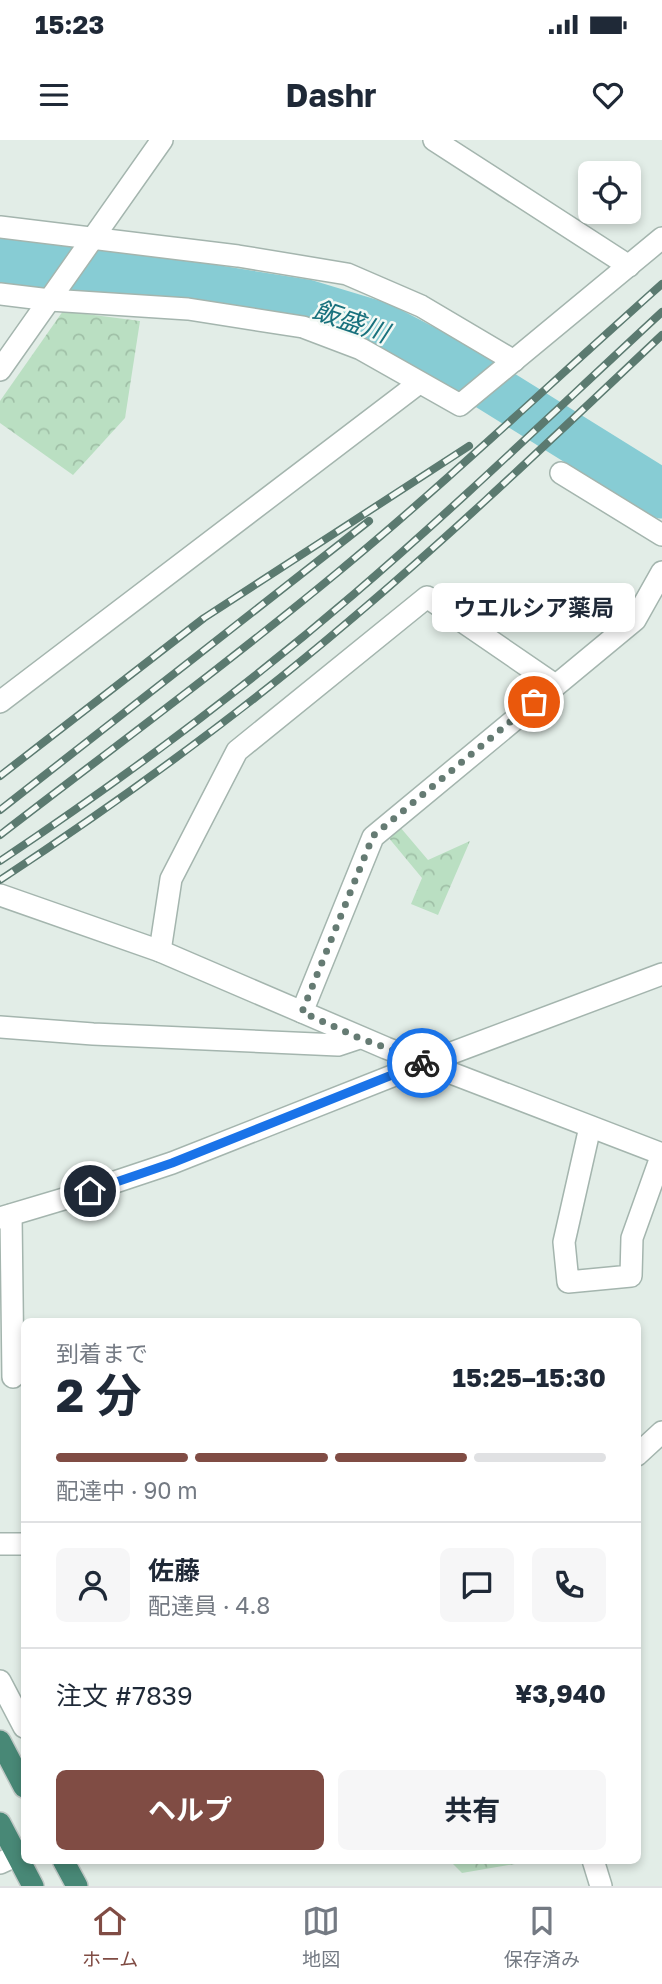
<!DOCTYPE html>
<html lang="ja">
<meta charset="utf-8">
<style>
:root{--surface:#fff;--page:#f6f6f7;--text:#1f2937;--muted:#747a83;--line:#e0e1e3;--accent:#804c44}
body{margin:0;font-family:"Golos Text","Noto Sans JP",sans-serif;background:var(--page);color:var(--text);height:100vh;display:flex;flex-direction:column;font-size:26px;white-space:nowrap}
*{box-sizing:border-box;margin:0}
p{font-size:23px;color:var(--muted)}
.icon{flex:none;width:38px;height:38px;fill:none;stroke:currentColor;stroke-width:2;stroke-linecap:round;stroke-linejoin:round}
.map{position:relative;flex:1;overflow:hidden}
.side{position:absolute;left:21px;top:1178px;width:620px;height:546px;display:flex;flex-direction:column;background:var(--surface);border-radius:10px;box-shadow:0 4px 10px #0003}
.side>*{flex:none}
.tools{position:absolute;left:578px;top:21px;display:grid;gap:14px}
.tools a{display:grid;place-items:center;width:63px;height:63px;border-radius:10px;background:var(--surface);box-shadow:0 4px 10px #0003;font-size:35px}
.pin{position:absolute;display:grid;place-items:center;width:60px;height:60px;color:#fff;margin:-30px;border:4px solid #fff;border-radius:50%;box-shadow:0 2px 7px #0007}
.courier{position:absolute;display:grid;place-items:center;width:70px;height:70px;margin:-35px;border:5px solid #1a73e8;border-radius:50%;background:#fff;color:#222;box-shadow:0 2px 9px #0007}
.bubble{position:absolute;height:49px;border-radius:10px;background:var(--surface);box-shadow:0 4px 10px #0003;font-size:23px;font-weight:700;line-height:49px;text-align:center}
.overview em{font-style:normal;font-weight:700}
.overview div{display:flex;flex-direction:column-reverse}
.overview{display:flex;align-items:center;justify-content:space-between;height:119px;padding:0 35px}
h1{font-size:46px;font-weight:700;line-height:52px}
.bar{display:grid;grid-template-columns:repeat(4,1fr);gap:10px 7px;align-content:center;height:84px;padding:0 35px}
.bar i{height:9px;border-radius:5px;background:var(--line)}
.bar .current{background:var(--accent)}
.bar p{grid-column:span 4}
.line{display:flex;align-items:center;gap:18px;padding:0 35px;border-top:2px solid var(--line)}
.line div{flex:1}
.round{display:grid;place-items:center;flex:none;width:74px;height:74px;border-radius:10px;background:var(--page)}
.cta{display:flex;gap:14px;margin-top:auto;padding:14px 35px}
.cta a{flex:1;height:80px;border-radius:10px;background:var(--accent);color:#fff;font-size:28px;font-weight:700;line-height:80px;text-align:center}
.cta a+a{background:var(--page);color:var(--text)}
.status{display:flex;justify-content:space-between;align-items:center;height:49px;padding:0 35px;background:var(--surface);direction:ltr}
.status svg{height:19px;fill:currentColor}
header{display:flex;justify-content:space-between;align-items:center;height:91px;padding:0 35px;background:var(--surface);font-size:32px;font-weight:700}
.dock{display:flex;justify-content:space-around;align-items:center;height:98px;border-top:2px solid var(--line);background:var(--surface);font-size:19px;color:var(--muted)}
.dock a{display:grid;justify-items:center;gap:4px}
.dock .current{color:var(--accent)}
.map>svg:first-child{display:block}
</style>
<div class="status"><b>15:23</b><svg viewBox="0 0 49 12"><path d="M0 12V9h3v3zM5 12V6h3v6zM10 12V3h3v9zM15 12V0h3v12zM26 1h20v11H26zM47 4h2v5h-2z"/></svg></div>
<header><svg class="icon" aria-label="menu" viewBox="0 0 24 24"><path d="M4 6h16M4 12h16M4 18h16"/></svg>Dashr<svg class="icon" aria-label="heart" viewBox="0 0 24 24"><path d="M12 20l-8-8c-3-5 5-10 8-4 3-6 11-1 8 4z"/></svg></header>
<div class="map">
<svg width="662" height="1746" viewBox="0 0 662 1746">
<defs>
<pattern id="forest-crowns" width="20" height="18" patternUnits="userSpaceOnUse" patternTransform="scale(1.75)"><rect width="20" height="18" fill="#badfc2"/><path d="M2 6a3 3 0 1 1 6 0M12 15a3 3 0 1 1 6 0" fill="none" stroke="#a0c0a7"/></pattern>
</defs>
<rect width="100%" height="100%" fill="#e2ede7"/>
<g fill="url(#forest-crowns)">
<path d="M63,171L140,181L125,278L73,335L0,283V261Z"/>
<path d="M400,687L428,720L470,701L438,775L411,764L422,738L388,697Z"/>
<path d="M455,1720H538L462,1733L453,1724Z"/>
</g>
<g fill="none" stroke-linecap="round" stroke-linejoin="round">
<path stroke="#87ccd4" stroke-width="49" d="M0,122L212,149L306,164L379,186L461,229L662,354"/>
<defs>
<g id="minor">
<path d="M434,0L629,126"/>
<path d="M0,87L238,116L347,134L421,166L514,221"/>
<path d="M0,154L50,160L188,169L303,187L361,209L460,265L662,98"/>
<path d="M561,333L662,395"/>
<path d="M0,562L419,243"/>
<path d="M0,755L160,811L386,908L662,1014"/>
<path d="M160,811L171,739L237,611L427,457L555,545"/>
<path d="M302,872L373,697L635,480L662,432"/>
<path d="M0,887L93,894L338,905L359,898"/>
<path d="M590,987L564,1102L568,1142L631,1136L632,1098L662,1014"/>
<path d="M11,1075L13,1237"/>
<path d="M637,1315L662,1292"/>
<path d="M0,1404H24"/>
<path d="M0,1541L24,1587"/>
<path d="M593,1720L601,1746"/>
<path d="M0,1723L24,1712"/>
</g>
<g id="tertiary">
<path d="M0,230L162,0"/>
<path d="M0,1078L67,1058L172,1023L425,923L662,834"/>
</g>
<g id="trunk">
<path d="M0,1601L24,1647"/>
<path d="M0,1683L33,1746"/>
<path d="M63,1720L77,1746"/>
</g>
</defs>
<use href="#minor" stroke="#a4b5ae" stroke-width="24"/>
<use href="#tertiary" stroke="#a4b5ae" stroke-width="24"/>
<use href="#trunk" stroke="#c1c9c6" stroke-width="24"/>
<use href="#minor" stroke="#fff" stroke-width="21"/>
<use href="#tertiary" stroke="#fff" stroke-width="21"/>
<use href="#trunk" stroke="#488876" stroke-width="21"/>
<defs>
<g id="rail">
<path d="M0,636L204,478L469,306"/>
<path d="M0,670L369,381"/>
<path d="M0,695C113,608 228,523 338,432C449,340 554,240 662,144"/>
<path d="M0,721C123,639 242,550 354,454C460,363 560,266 662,172"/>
<path d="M0,740C120,661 239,575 349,481C457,390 559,292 662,195"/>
</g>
</defs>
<use href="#rail" stroke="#5b7a70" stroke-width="8"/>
<use href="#rail" stroke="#f3f9f5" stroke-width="5" stroke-dasharray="16" stroke-linecap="butt"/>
</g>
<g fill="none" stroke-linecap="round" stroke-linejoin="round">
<path stroke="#657b73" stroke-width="7" stroke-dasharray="0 12.6" d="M422,923L425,922L359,898L302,872L373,696L534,562"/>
<path stroke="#1a73e8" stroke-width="9" d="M90,1051L172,1023L422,923"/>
</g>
<g text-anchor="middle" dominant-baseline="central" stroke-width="5" stroke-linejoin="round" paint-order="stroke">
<g font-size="26" font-style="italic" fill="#18717d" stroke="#f3f9f5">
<text transform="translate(351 181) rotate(19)">飯盛川</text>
</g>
</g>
</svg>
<div class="tools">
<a><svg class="icon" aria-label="locate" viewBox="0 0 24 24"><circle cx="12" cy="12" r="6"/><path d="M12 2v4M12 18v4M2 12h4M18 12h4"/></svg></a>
</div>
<div class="pin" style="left:534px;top:562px;background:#ea580c"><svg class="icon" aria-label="bag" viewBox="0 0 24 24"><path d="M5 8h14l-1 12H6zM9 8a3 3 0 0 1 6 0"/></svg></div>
<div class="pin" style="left:90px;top:1051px;background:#1f2937"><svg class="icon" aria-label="home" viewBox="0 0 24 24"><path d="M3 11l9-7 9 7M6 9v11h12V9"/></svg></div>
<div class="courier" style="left:422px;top:923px"><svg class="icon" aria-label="bike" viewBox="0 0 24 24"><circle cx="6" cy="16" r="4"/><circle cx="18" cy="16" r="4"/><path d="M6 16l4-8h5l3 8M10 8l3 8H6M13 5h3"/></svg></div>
<div class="bubble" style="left:432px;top:443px;width:203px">ウエルシア薬局</div>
<section class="side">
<div class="overview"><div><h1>2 分</h1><p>到着まで</p></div><em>15:25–15:30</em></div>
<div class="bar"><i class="current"></i><i class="current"></i><i class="current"></i><i></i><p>配達中 · 90 m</p></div>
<div class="line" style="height:126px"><a class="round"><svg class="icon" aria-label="person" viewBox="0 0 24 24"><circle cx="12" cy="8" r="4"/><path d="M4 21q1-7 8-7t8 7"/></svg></a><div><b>佐藤</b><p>配達員 · 4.8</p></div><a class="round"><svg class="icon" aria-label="chat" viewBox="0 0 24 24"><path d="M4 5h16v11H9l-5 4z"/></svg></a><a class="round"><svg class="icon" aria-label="phone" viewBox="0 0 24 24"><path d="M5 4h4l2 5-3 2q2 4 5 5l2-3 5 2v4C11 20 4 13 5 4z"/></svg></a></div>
<div class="line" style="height:91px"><div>注文 #7839</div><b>¥3,940</b></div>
<div class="cta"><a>ヘルプ</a><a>共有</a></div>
</section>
</div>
<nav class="dock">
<a class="current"><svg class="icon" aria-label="home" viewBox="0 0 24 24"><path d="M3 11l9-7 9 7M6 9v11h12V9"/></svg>ホーム</a>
<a><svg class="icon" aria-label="map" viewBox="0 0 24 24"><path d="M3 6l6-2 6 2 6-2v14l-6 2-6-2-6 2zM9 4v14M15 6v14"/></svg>地図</a>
<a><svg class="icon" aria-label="saved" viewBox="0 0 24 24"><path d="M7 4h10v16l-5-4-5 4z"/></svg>保存済み</a>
</nav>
